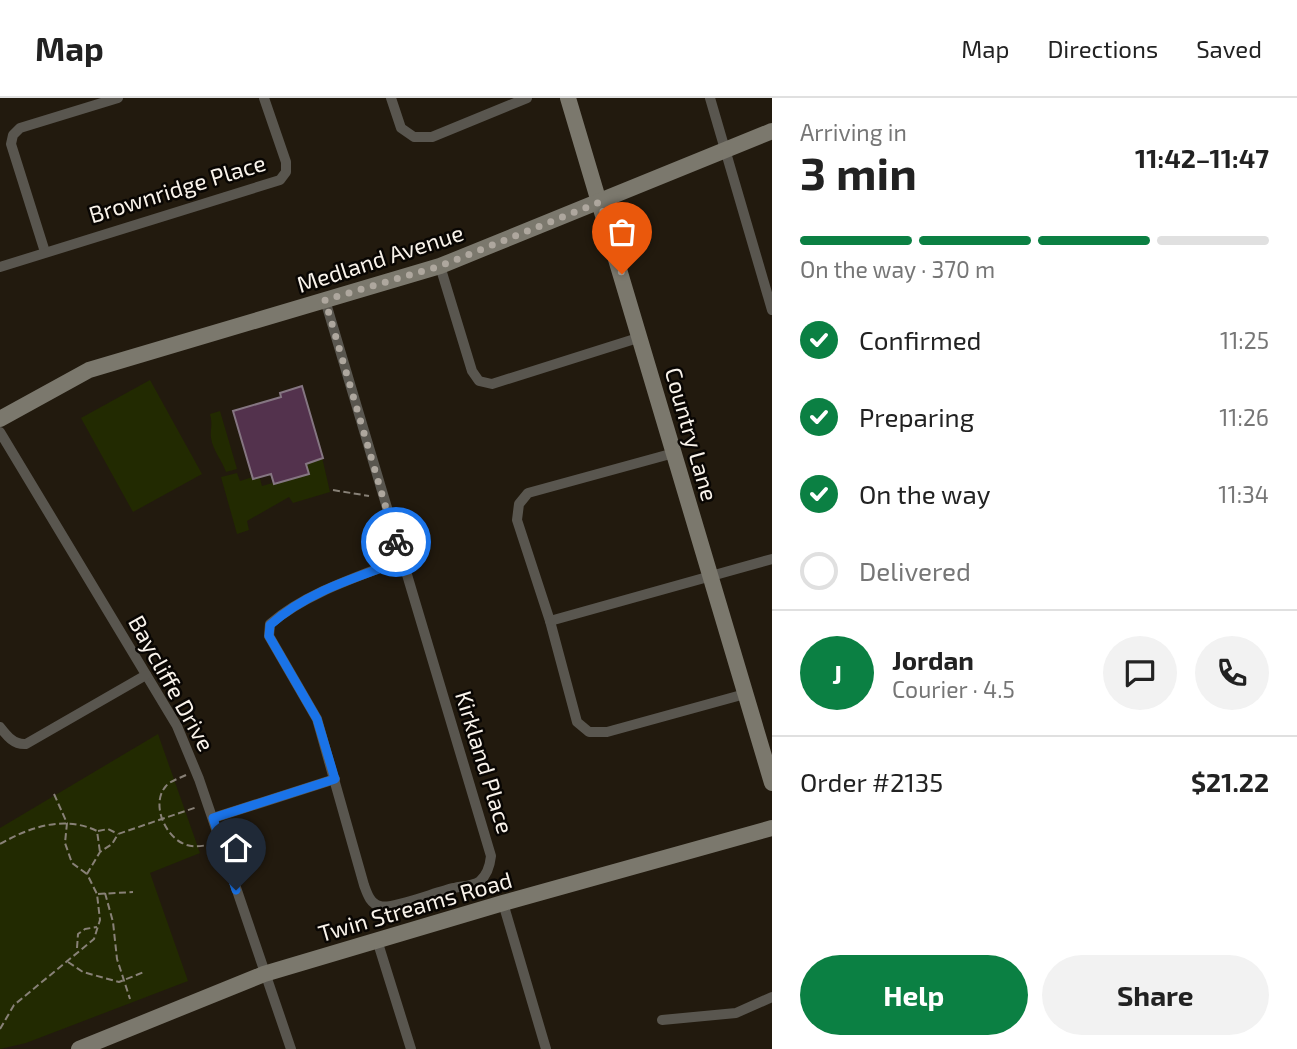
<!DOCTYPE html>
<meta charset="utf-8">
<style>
:root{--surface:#fff;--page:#f2f2f2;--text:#222;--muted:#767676;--line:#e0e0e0;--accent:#0b8043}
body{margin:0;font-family:"Exo 2",sans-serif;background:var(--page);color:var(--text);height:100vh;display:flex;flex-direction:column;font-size:26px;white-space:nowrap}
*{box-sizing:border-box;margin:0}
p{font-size:23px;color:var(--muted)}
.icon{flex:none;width:38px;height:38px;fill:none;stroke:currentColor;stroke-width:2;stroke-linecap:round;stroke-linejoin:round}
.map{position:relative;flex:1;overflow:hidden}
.drawer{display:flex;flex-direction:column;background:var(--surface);width:525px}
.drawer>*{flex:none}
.pin{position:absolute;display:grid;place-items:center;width:60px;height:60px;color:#fff;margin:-72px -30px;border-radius:50% 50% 50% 0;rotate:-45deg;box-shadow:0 0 7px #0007}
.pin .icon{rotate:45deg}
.courier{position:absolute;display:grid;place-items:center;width:70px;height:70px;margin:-35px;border:5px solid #1a73e8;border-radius:50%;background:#fff;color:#222;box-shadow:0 2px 9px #0007}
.headline em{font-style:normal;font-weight:700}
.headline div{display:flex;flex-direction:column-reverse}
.headline{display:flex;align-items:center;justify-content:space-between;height:119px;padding:0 28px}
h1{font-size:46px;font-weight:700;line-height:52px}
.bar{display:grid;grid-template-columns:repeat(4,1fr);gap:10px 7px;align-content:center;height:84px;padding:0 28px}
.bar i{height:9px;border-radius:5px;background:var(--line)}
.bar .current{background:var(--accent)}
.bar p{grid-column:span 4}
.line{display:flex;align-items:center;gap:18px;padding:0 28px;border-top:2px solid var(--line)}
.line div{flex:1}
.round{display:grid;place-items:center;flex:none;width:74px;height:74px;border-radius:37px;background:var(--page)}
ol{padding:0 28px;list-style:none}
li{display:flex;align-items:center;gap:21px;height:77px}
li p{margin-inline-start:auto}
li .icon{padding:7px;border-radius:50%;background:var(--accent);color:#fff;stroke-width:4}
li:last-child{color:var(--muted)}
li i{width:38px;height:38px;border:4px solid var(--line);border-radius:50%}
.button{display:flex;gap:14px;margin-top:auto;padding:14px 28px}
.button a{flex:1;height:80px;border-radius:42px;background:var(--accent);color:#fff;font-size:28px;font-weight:700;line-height:80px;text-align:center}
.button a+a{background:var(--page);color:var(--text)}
header{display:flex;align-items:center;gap:42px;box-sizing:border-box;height:98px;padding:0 35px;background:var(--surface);border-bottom:2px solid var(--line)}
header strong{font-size:33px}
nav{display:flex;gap:38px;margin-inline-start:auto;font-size:24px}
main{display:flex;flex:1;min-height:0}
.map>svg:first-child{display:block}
</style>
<header>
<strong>Map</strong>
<nav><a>Map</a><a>Directions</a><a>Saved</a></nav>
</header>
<main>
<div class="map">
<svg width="772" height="951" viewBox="0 0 772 951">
<rect width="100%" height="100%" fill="#221a0e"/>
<g fill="#222a01">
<path d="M150,282L202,376L133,414L81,320Z"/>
<path d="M220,313L237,371L226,374C222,362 213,353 211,340C210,331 213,328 210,316Z"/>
<path d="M322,359L330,394L293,405L289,399L247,423L249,432L237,436L221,379L237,375L240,383L259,377L262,388L304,376L301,365Z"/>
<path d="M158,636L200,755L150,775L188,883L26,945L0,951V730Z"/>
</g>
<path fill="#53324d" stroke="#857682" stroke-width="2" d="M302,288L323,360L306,366L309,376L274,386L271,376L253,381L233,313L281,299L280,295Z"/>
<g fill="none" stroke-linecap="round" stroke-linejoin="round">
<g stroke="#888177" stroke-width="2" stroke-dasharray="7 3.5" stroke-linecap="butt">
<path d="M333,392L369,398"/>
<path d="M186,677C180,680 170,683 166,688C151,705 164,736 182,745C191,750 200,748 209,747"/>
<path d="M54,696L67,725L65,745L72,765L87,776"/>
<path d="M98,733L108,731L118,736"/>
<path d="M0,746C30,729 64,717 97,733L100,754"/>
<path d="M105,795L113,824L117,861L130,901"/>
<path d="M98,796L133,794"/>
<path d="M77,850L78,836L85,831L97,829"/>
<path d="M68,864L83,874L119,884L144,874"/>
<path d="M0,931L14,907L94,841L100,822L97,796L87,776L100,754L112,746L118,736L197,709"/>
</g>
<g stroke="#59564f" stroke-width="10">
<path d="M391,0L401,30L414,39H432L527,0"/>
<path d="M710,0L772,212"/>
<path d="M45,154L11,46L13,37L20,30L118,0"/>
<path d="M440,168L472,273L479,283L492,286L641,239"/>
<path d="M0,169L280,82L286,74V64L264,0"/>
<path d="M325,202L491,758C490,767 487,777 480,783C474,788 462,788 454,790C438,793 392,812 380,808C370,806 367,795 364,787L317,621L269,538L270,526C306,495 357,479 401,462"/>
<path d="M0,334L177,628L199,681L291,951"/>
<path d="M674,355L528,395L519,406L517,422L550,523L577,624L589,634H607L745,596"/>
<path d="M550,523L772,461"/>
<path d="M0,629C7,638 14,647 26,646L146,577"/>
<path d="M213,720L335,681"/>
<path d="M503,805L546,951"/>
<path d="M377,842L411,951"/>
<path d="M662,922L736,915L772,899"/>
</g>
<g stroke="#7b786d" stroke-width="16">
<path d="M568,0L772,685"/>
<path d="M0,321L89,272L440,168L772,33"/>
<path d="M79,951L264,876L503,805L772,730"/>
</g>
</g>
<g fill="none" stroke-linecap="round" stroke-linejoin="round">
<path stroke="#aea79e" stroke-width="7" stroke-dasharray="0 12.6" d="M396,444L325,202L440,168L600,104L622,176"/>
<path stroke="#1a73e8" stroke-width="9" d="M236,792L213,720L335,681L317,621L269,538L270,527C306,494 357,479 401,463L396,444"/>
</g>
<g text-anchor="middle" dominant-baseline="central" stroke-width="5" stroke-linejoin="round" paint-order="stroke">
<g font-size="23" fill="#f9f3eb" stroke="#090603">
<text transform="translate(177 90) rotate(-17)">Brownridge Place</text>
<text transform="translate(380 160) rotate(-18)">Medland Avenue</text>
<text transform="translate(692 336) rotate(74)">Country Lane</text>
<text transform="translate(172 585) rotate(61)">Baycliffe Drive</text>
<text transform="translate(485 664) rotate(73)">Kirkland Place</text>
<text transform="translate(415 808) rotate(-16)">Twin Streams Road</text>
</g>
</g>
</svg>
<div class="pin" style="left:622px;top:176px;background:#ea580c"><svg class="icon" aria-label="bag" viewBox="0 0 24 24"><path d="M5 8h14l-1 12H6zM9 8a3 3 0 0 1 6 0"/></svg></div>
<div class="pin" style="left:236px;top:792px;background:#1f2937"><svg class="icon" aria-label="home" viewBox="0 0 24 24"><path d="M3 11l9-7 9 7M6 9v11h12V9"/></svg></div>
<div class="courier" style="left:396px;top:444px"><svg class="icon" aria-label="bike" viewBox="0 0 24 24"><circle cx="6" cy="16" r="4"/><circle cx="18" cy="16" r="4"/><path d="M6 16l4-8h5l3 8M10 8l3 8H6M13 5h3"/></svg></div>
</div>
<section class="drawer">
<div class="headline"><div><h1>3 min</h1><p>Arriving in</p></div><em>11:42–11:47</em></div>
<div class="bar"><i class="current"></i><i class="current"></i><i class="current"></i><i></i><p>On the way · 370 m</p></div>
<ol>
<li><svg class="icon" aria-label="check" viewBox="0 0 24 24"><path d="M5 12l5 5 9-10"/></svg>Confirmed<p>11:25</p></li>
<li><svg class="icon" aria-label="check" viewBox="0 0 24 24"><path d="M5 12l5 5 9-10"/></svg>Preparing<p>11:26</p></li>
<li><svg class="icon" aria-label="check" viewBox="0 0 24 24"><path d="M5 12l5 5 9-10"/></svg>On the way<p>11:34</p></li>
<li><i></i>Delivered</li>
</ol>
<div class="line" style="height:126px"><b class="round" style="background:var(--accent);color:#fff">J</b><div><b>Jordan</b><p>Courier · 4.5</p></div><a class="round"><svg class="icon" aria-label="chat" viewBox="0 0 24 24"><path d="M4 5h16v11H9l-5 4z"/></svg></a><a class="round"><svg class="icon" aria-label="phone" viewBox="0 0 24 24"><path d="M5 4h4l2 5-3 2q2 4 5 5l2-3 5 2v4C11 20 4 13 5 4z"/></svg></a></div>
<div class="line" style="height:91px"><div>Order #2135</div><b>$21.22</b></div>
<div class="button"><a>Help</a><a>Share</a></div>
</section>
</main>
